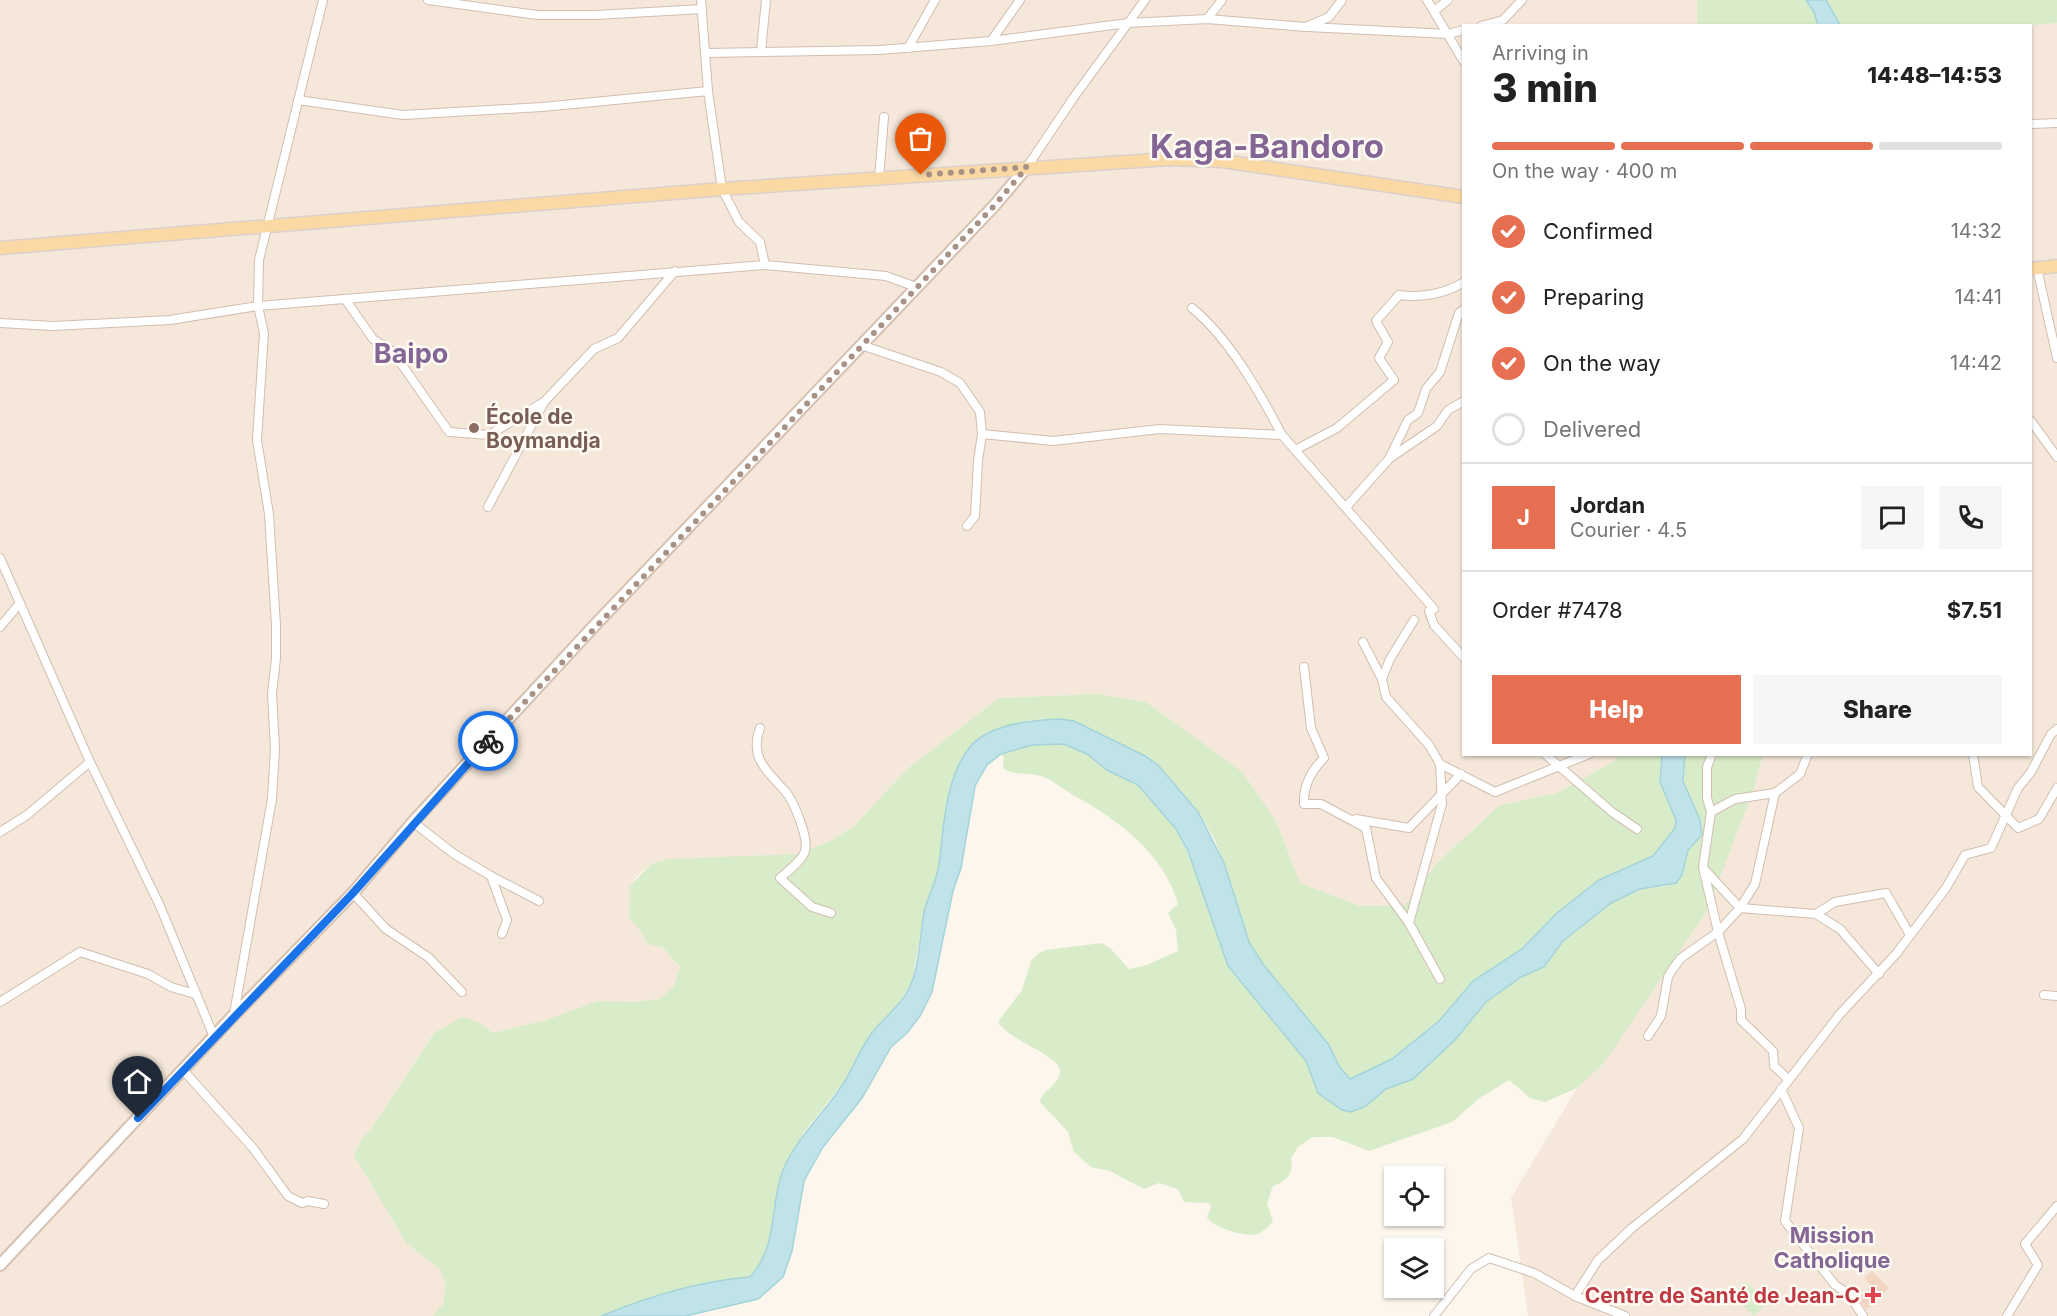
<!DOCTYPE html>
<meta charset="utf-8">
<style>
:root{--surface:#fff;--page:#f6f6f6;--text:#222;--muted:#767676;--line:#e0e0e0;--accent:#e76f51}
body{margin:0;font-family:Inter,sans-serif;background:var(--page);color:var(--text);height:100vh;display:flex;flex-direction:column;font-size:22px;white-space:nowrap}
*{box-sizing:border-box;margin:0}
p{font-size:20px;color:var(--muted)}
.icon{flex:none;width:33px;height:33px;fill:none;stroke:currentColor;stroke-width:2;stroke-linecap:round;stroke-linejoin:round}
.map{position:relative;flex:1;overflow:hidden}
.details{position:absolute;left:1462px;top:24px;width:570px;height:732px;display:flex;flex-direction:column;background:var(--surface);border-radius:0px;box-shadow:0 2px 4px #0004}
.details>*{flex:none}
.buttons{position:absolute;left:1384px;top:1166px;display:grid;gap:12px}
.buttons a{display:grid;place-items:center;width:60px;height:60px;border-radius:0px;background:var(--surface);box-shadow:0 2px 4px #0004;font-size:30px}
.pin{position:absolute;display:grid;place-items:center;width:51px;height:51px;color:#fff;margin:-62px -26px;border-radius:50% 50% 50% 0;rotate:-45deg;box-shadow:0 0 6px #0007}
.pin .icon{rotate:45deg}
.courier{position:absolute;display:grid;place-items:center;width:60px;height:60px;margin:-30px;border:4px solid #1a73e8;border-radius:50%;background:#fff;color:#222;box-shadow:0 2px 8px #0007}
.headline em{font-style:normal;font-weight:800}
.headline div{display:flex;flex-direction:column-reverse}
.headline{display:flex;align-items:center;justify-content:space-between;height:102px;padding:0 30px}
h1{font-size:39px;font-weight:800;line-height:45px}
.bar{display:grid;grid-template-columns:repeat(4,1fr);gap:9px 6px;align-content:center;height:72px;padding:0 30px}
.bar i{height:8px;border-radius:4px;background:var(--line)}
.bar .on{background:var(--accent)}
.bar p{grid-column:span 4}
.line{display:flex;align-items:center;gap:15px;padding:0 30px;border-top:2px solid var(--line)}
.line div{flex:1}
.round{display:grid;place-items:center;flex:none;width:63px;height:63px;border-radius:0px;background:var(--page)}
ol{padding:0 30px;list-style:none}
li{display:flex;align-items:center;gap:18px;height:66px}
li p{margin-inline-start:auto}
li .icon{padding:6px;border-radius:50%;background:var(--accent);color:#fff;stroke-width:4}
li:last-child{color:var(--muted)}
li i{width:33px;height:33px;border:3px solid var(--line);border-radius:50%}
.button{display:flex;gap:12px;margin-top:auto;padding:12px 30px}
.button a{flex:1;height:69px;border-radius:0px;background:var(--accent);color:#fff;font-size:24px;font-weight:800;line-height:69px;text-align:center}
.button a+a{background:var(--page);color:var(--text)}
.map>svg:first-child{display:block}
</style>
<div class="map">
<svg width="2057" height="1316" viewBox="0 0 2057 1316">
<rect width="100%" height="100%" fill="#fdf6ec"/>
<g fill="#f5e8da">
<path d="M0,0H1697V25L1464,26V754L1618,755L1616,760L1557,793L1500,805L1438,862L1405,905L1360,906L1300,883L1276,821L1146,702L1097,694L999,698L907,769L853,827L828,842L798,854L651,864L636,877L630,886L629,918L643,934L647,944L663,948L680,968L674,986L659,999L631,1002L493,1033L480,1023L434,1033L372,1128L361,1140L354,1155L406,1243L440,1269L447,1285L443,1304L432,1316H0Z"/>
<path d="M2057,23V1316H1528L1511,1198L1577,1088L1603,1064L1754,788L1763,755L2031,754V26L2024,25Z"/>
</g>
<g fill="#d8ecc9">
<path d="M1697,0H1806L1814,12L1818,25H1697Z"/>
<path d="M1826,0H2057V23L2024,26L1840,25Z"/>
<path d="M1097,694L1146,702L1242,772L1276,821L1300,883L1360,906L1405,905L1438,862L1500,805L1557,793L1616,760L1618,755H1662L1660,782L1676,820L1675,828L1653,856L1599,880L1557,913L1522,949L1473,981L1439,1021L1392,1059L1350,1079L1339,1066L1334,1053L1263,964L1249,942L1224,863L1214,838L1198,812L1173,784L1131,750L1081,724L1059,719L1031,720L986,734L954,776L947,805L939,866L924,912L912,982L890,1016L874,1030L844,1082L804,1132L794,1150L783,1171L769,1249L750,1277L716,1281L644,1300L601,1316H432L443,1304L446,1285L440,1269L406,1243L354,1155L361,1140L372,1128L434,1033L463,1017L480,1023L493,1033L546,1020L598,1001L631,1002L659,999L674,986L680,967L663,948L647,944L643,934L629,918L630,886L651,864L668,859L798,854L828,842L853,827L907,769L999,698Z"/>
<path d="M1064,744L1087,754L1107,770L1138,785L1176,829L1198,874L1226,962L1306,1061L1312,1074L1366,1106L1382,1091L1413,1079L1455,1040L1486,1002L1521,977L1544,967L1563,941L1611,903L1640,889L1666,886L1682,875L1688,850L1699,839L1702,829L1684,786L1685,755H1763L1754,788L1707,911L1603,1064L1577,1088L1545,1102L1530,1098L1509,1080L1481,1097L1452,1122L1369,1151L1333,1137H1313L1298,1147L1291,1158C1294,1172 1287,1182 1273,1186L1267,1203L1273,1222C1268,1226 1264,1232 1257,1234C1244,1237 1213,1228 1207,1217L1211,1207L1209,1203L1184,1202L1178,1189L1159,1183L1144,1189L1110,1171L1091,1167L1074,1152L1068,1132L1040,1102C1042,1090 1059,1086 1060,1071C1060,1055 1011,1042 998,1022L1022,990L1031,961L1038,954L1046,950L1102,943L1110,948L1129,969L1147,965L1178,951L1176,930L1168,913L1178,904C1164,853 1117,819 1073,795C1064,790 1055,782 1046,778C1032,771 1014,777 1003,768L1004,758L1001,754L1032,745Z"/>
<path d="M1747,1282L1767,1303L1754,1316L1732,1296Z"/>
</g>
<g fill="#bfe3e8" stroke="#a5d3da" stroke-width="1.5">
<path d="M1806,0H1826L1840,25H1818L1814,12Z"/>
<path d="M1059,719L1074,721L1145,756L1158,765L1198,812L1224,863L1249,942L1263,964L1329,1045L1339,1066L1350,1079L1392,1059L1439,1021L1473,981L1522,949L1557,913L1599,880L1653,856L1675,828L1676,820L1660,782L1662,755H1685L1683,781L1700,820L1702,835L1688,850L1682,875L1676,883L1640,889L1611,903L1563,941L1544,967L1521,977L1486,1002L1455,1040L1413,1079L1386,1089L1366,1106L1351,1112L1342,1110L1318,1093L1306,1061L1228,966L1188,851L1176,829L1138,785L1107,770L1087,754L1064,744L1032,745L1001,754L987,765L975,786L961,868L953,891L932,992L920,1016L907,1033L891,1047L862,1098L823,1147L814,1163L804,1181L792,1251L783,1277L758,1299L686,1316H601C647,1297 700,1281 750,1277C779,1245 769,1207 783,1170C798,1135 826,1112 845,1081C855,1064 862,1044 875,1029C889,1013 905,1002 913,979C920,958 920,934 924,912C928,896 937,880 939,864C944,826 945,778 970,747C989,724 1031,720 1059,719Z"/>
</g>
<path fill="#f3d5c3" d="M1872,1271L1889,1288L1866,1310L1859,1298L1872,1286L1864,1278Z"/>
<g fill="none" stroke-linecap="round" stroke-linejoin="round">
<defs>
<g id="street">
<path d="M428,0L537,15H596L702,9"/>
<path d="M701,0L708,91L722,189L739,222L760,242L765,265"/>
<path d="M1427,0L1464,62"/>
<path d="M1434,11L1448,0"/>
<path d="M1207,19L1222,0"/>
<path d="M1481,26L1503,20L1522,0"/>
<path d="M1308,27L1448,34L1464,30"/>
<path d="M991,41L1020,0"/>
<path d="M908,48L935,0"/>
<path d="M761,51L766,0"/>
<path d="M705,53L879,50L991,41L1128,23L1207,19L1306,27L1329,17L1342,0"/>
<path d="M298,100L403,115L542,107L708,91"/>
<path d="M2031,124L2057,123"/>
<path d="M1027,167L1074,97L1145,0"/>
<path d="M879,178L884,117"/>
<path d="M2037,268L2057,358"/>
<path d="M345,299L373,339L393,352L449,432L489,435L542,403"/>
<path d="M1192,308C1229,338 1260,393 1282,435"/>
<path d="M0,323L53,326L170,320L258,306L765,265L886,276L916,287"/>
<path d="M861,345L941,372L960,383L980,412L982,434L978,461L975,516L967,526"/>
<path d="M2031,421L2057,457"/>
<path d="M982,434L1053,441L1160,429L1282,435L1434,609"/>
<path d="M1295,450L1337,428L1394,380L1379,358L1388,342L1376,321L1399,295C1421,298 1445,294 1464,282"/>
<path d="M1390,458L1437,426L1448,410L1464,401"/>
<path d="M1347,506L1389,459L1408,420L1418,413L1426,389L1440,372L1459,313L1464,309"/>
<path d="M488,507L544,402L594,349L618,338L675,271"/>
<path d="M0,558L90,762L160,906L214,1037"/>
<path d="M1429,611L1434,625L1464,658"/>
<path d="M0,627L20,603"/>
<path d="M1363,642L1382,679L1386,697L1429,745L1440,764L1442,804L1409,923L1440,979"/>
<path d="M1304,667L1311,728L1324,758C1311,771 1303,785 1304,804H1321L1366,828L1376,878L1409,923"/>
<path d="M1382,679L1390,659L1414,620"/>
<path d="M760,728C749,758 767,771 785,791C794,801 809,839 805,851C802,861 788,871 780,878L812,907L831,913"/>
<path d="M1545,754L1612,812L1637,829"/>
<path d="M1973,754L1978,787L2018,828L2039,819L2057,788"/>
<path d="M1440,764L1495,792L1589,754"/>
<path d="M1775,793L1735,799L1711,812L1703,867L1718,932L1741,1009V1020L1773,1051L1774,1066L1788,1079"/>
<path d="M1711,812L1707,798V767L1712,754"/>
<path d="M1356,819L1409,828L1461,774"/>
<path d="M413,822L454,854L491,876L507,920L502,934"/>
<path d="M0,832L27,815L90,762"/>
<path d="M1704,869L1740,908L1816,914L1840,929L1879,974"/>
<path d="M491,876L539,901"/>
<path d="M353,893L386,929L428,957L462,992"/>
<path d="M1816,914L1835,902L1886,893L1910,935"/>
<path d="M2044,995L2057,996"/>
<path d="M0,1002L80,952L148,974L171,987L195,994"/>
<path d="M234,1014L272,799L275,749L272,694L276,658V625L269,514L257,440L264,333L258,306L259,260L323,0"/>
<path d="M1648,1036L1661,1016L1668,977L1672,970L1681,958L1718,932L1740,908L1755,884L1775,793L1800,774L1808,754"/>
<path d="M183,1070L253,1148L288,1196L302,1203L308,1201L324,1204"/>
<path d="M1781,1089L1799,1128L1785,1221L1835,1285L1849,1294L1863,1316"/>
<path d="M1575,1296L1625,1316"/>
<path d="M1434,1316L1471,1269L1489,1258L1534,1273L1575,1296L1598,1260L1632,1228L1743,1139L1840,1014L1896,954L1946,888L1965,855L1991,848L2018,788L2031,772L2051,734L2057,729"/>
<path d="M2007,1316L2038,1265L2025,1244L2057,1206"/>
</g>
<path id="secondary" d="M0,1265L234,1015L353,893L413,822L594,626L994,206L1027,167"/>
<g id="primary">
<path d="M0,248L722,189L1169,159L1222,161L1464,197"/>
<path d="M2031,269L2057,266"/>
</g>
</defs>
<use href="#street" stroke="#d1beb0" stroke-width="10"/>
<use href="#secondary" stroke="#d6c0b0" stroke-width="14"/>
<use href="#primary" stroke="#dad1cd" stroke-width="15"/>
<use href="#street" stroke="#fff" stroke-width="8"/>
<use href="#secondary" stroke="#fff" stroke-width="10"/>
<use href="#primary" stroke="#fbd9a5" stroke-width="12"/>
</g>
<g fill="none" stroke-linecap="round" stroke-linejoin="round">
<path stroke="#a89285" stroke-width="6" stroke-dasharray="0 10.8" d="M488,741L994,206L1027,167L921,175"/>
<path stroke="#1a73e8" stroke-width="8" d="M138,1118L353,893L488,741"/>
</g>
<circle fill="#8d6e63" stroke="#fffaf3" stroke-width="2" cx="474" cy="428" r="6"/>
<path fill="#e0444e" stroke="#fffaf3" stroke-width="2" d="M1870 1286h6v6h6v6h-6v6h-6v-6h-6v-6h6z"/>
<g text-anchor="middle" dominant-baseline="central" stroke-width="5" stroke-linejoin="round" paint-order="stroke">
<g font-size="21" font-weight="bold" fill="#785e54" stroke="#fffaf3" text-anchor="start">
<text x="486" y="416">École de<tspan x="486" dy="24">Boymandja</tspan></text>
</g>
<g font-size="21" font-weight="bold" fill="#be3a42" stroke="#fffaf3" text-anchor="end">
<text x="1860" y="1295">Centre de Santé de Jean-C</text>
</g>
<g font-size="22" font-weight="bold" fill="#846695" stroke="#fffaf3">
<text x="1832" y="1235">Mission<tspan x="1832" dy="25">Catholique</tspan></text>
</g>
<g font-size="27" font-weight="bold" fill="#846695" stroke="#fffaf3">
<text x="411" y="353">Baipo</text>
</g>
<g font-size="33" font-weight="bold" fill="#846695" stroke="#fffaf3">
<text x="1267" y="146">Kaga-Bandoro</text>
</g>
</g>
</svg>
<div class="buttons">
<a><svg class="icon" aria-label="locate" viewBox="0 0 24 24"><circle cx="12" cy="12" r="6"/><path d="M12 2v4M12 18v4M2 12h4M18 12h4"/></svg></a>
<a><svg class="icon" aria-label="layers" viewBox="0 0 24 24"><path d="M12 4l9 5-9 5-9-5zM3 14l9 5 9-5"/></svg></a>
</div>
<div class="pin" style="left:921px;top:175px;background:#ea580c"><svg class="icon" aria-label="bag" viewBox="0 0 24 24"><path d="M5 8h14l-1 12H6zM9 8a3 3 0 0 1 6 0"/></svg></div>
<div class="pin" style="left:138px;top:1118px;background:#1f2937"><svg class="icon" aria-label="home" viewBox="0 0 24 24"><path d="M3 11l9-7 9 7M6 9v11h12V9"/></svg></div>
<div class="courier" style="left:488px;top:741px"><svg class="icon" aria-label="bike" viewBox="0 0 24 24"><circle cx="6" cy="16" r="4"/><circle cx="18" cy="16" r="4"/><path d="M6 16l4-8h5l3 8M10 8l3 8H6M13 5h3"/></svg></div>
<section class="details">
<div class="headline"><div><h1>3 min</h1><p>Arriving in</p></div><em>14:48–14:53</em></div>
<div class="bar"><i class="on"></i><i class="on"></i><i class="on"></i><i></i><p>On the way · 400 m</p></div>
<ol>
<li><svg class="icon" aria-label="check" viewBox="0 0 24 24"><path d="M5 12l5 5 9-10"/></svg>Confirmed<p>14:32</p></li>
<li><svg class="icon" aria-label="check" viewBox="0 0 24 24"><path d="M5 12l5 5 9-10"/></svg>Preparing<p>14:41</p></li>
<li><svg class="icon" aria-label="check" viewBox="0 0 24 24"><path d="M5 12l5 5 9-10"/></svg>On the way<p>14:42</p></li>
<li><i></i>Delivered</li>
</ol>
<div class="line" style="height:108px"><b class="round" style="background:var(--accent);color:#fff">J</b><div><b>Jordan</b><p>Courier · 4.5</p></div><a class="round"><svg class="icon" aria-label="chat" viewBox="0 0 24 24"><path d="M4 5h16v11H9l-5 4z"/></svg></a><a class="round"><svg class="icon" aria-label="phone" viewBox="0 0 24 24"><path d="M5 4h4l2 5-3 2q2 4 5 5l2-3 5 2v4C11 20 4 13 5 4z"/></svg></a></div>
<div class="line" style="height:78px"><div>Order #7478</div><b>$7.51</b></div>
<div class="button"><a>Help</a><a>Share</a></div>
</section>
</div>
